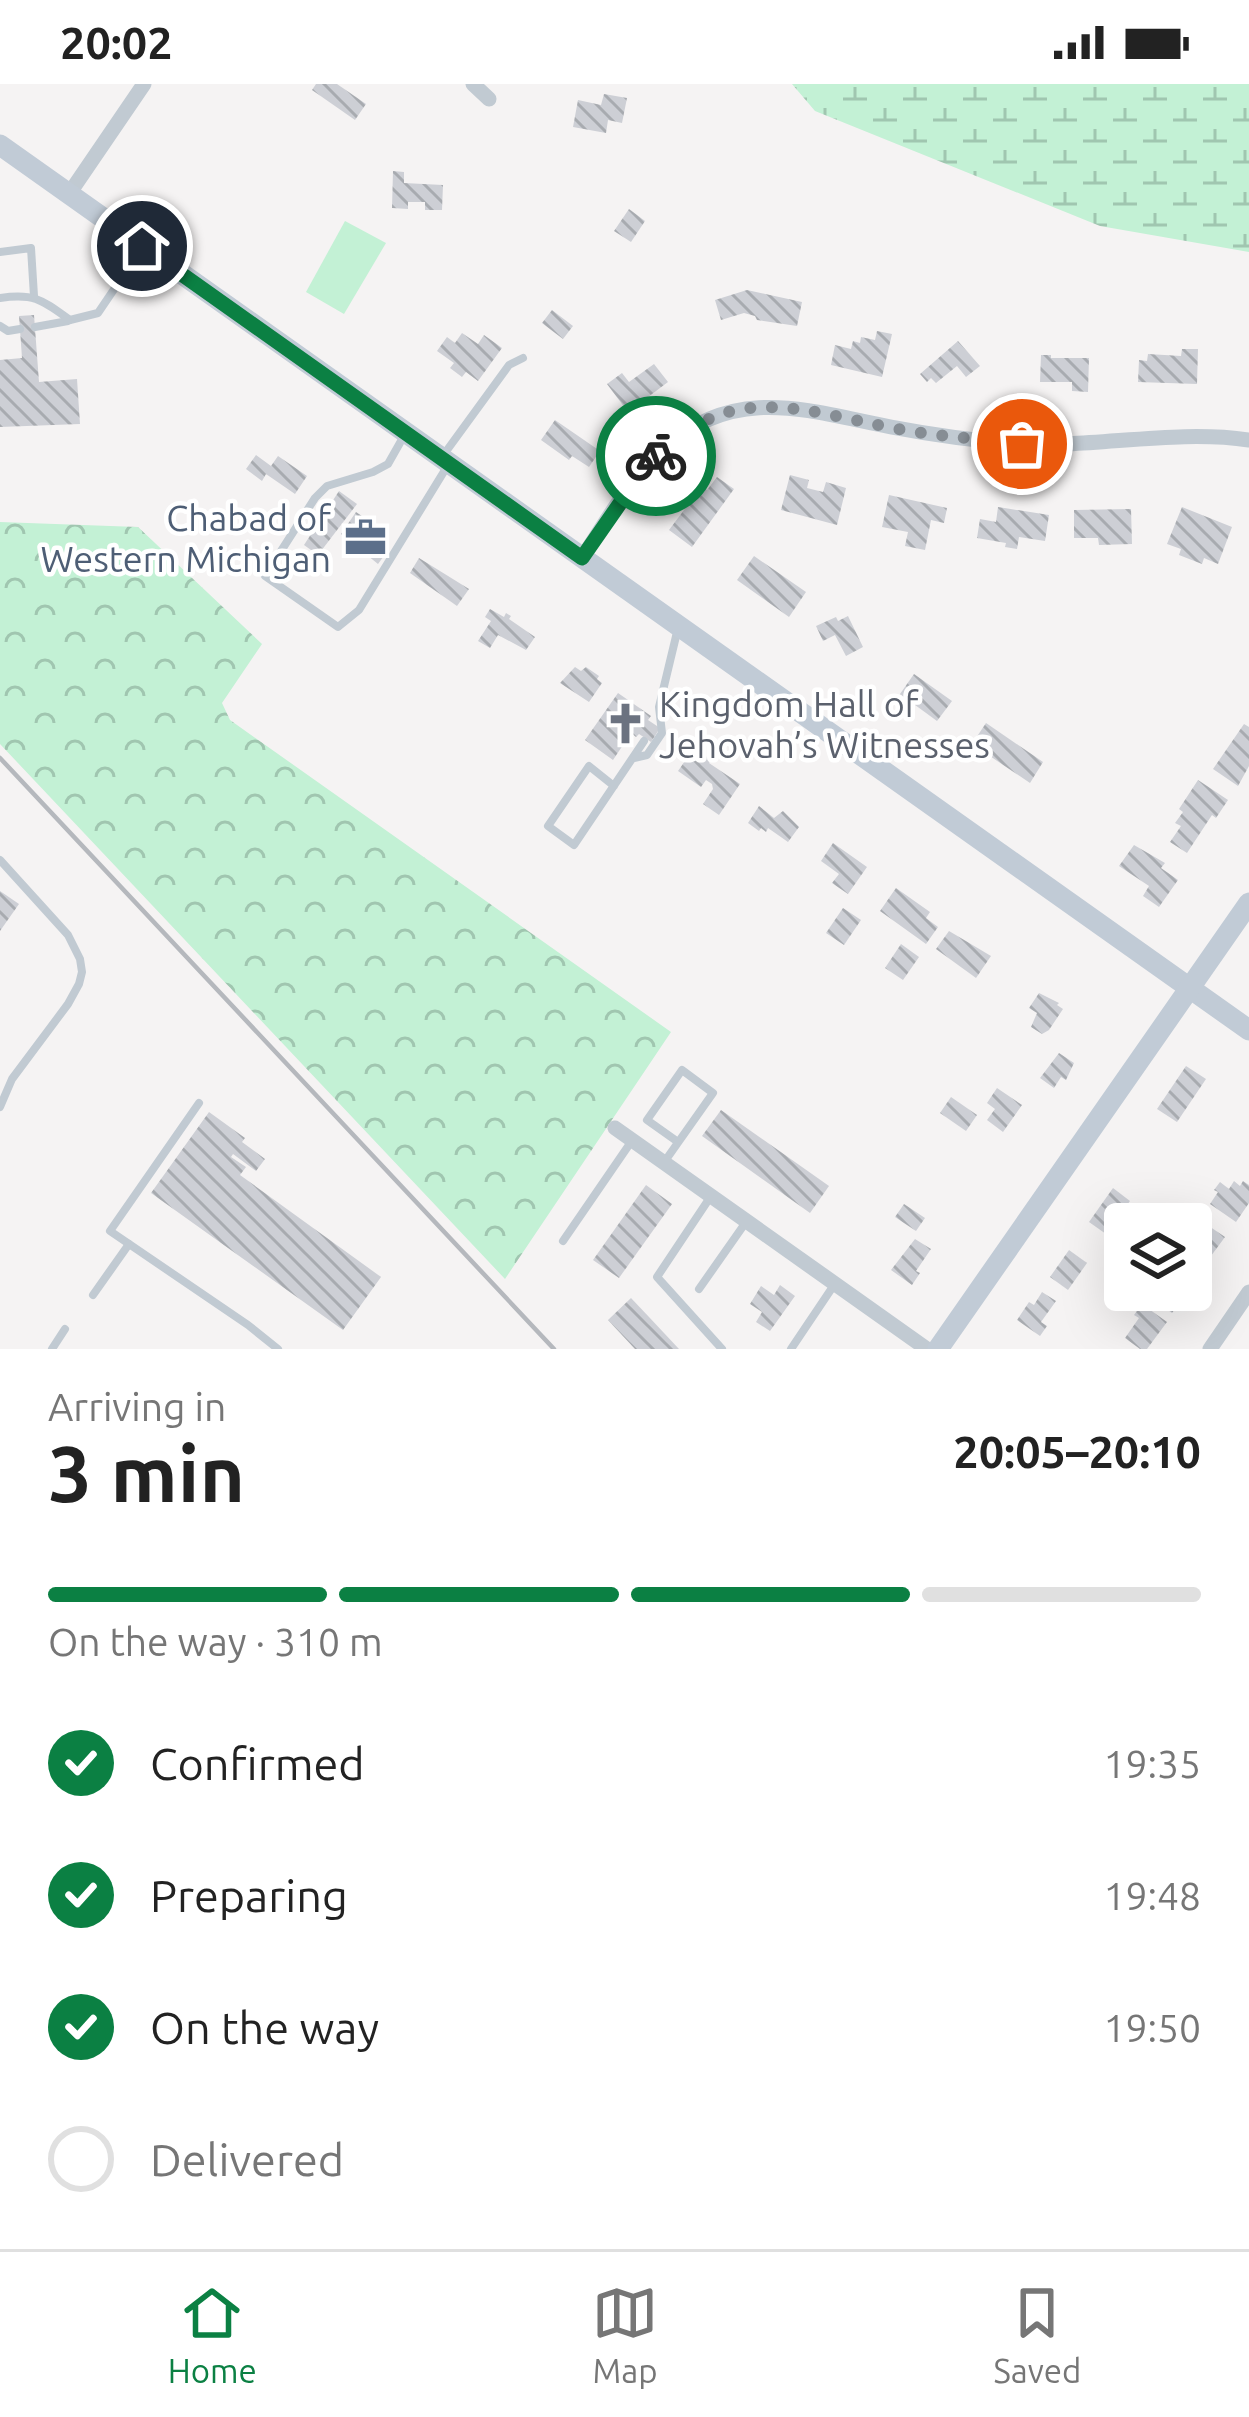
<!DOCTYPE html>
<meta charset="utf-8">
<style>
:root{--surface:#fff;--page:#f6f6f6;--text:#222;--muted:#767676;--line:#e0e0e0;--accent:#0b8043}
body{margin:0;font-family:Ubuntu,sans-serif;background:var(--page);color:var(--text);height:100vh;display:flex;flex-direction:column;font-size:45px;white-space:nowrap}
*{box-sizing:border-box;margin:0}
p{font-size:39px;color:var(--muted)}
.icon{flex:none;width:66px;height:66px;fill:none;stroke:currentColor;stroke-width:2;stroke-linecap:round;stroke-linejoin:round}
.map{position:relative;height:1265px;overflow:hidden}
.panel{display:flex;flex-direction:column;background:var(--surface);flex:1}
.panel>*{flex:none}
.tools{position:absolute;left:1104px;top:1119px;display:grid;gap:24px}
.tools a{display:grid;place-items:center;width:108px;height:108px;border-radius:12px;background:var(--surface);box-shadow:0 12px 48px #0002;font-size:60px}
.pin{position:absolute;display:grid;place-items:center;width:102px;height:102px;color:#fff;margin:-51px;border:6px solid #fff;border-radius:50%;box-shadow:0 3px 12px #0007}
.courier{position:absolute;display:grid;place-items:center;width:120px;height:120px;margin:-60px;border:9px solid #0b8043;border-radius:50%;background:#fff;color:#222;box-shadow:0 3px 15px #0007}
.overview em{font-style:normal;font-weight:700}
.overview div{display:flex;flex-direction:column-reverse}
.overview{display:flex;align-items:center;justify-content:space-between;height:204px;padding:0 48px}
h1{font-size:78px;font-weight:700;line-height:90px}
.bar{display:grid;grid-template-columns:repeat(4,1fr);gap:18px 12px;align-content:center;height:144px;padding:0 48px}
.bar i{height:15px;border-radius:9px;background:var(--line)}
.bar .current{background:var(--accent)}
.bar p{grid-column:span 4}
ol{padding:0 48px;list-style:none}
li{display:flex;align-items:center;gap:36px;height:132px}
li p{margin-inline-start:auto}
li .icon{padding:12px;border-radius:50%;background:var(--accent);color:#fff;stroke-width:4}
li:last-child{color:var(--muted)}
li i{width:66px;height:66px;border:6px solid var(--line);border-radius:50%}
.status{display:flex;justify-content:space-between;align-items:center;height:84px;padding:0 60px;background:var(--surface);direction:ltr}
.status svg{height:33px;fill:currentColor}
.tabs{display:flex;justify-content:space-around;align-items:center;height:168px;border-top:3px solid var(--line);background:var(--surface);font-size:33px;color:var(--muted)}
.tabs a{display:grid;justify-items:center;gap:6px}
.tabs .current{color:var(--accent)}
.map>svg:first-child{display:block}
</style>
<div class="status"><b>20:02</b><svg viewBox="0 0 49 12"><path d="M0 12V9h3v3zM5 12V6h3v6zM10 12V3h3v9zM15 12V0h3v12zM26 1h20v11H26zM47 4h2v5h-2z"/></svg></div>
<div class="map">
<svg width="1249" height="1265" viewBox="0 0 1249 1265">
<defs>
<pattern id="forest-crowns" width="20" height="18" patternUnits="userSpaceOnUse" patternTransform="scale(3)"><rect width="20" height="18" fill="#c3f1d5"/><path d="M2 6a3 3 0 1 1 6 0M12 15a3 3 0 1 1 6 0" fill="none" stroke="#a0c6b0"/></pattern>
<pattern id="wetland-marsh" width="20" height="14" patternUnits="userSpaceOnUse" patternTransform="scale(3)"><rect width="20" height="14" fill="#c3f1d5"/><path d="M1 5h8M5 5V1M11 12h8M15 12V8" fill="none" stroke="#a0c6b0"/></pattern>
<pattern id="building-back-hatch" width="6" height="6" patternUnits="userSpaceOnUse" patternTransform="scale(3)"><rect width="6" height="6" fill="#cdcfd5"/><path d="M-1 5l2 2M0 0l6 6M5-1l2 2" fill="none" stroke="#a8abb0"/></pattern>
</defs>
<rect width="100%" height="100%" fill="#f5f3f3"/>
<path fill="#c3f1d5" d="M345,137L386,159L344,230L306,208Z"/>
<path fill="url(#forest-crowns)" d="M0,438L138,443L262,560L222,619L230,636L671,948L505,1195L0,660Z"/>
<path fill="url(#wetland-marsh)" d="M792,0H1249V168L1100,142L815,27Z"/>
<g fill="url(#building-back-hatch)">
<path d="M316,0H337L366,20L355,36L312,6Z"/>
<path d="M604,10L627,14L622,39L608,36L606,49L573,43L578,16L601,21Z"/>
<path d="M393,87L404,88V99L443,101L442,126H425V118H408V125L392,124Z"/>
<path d="M629,125L645,137L631,158L614,147Z"/>
<path d="M747,206L802,218L797,242L757,236L755,232L744,229L721,236L715,216Z"/>
<path d="M552,226L573,242L563,255L542,239Z"/>
<path d="M34,231L39,298L77,295L80,340L0,343V276L22,274L19,232Z"/>
<path d="M877,247L892,250L882,293L831,281L835,261L851,265L853,257L860,259L861,253L875,256Z"/>
<path d="M462,249L478,260L484,251L502,264L478,297L466,288L462,293L450,284L454,279L437,267L447,253L455,259Z"/>
<path d="M958,257L980,282L966,293L957,282L936,299L931,294L927,298L920,290Z"/>
<path d="M1182,265H1198L1197,300L1138,298L1139,276L1147,277L1148,270L1181,272Z"/>
<path d="M1041,271H1051V274H1089L1088,308L1072,307V298H1040Z"/>
<path d="M654,280L668,298L628,328L607,300L622,289L629,298Z"/>
<path d="M555,336L600,367L589,383L572,372L569,376L541,356Z"/>
<path d="M256,371L271,382L278,372L307,392L295,410L266,390L262,397L246,385Z"/>
<path d="M790,391L809,396L807,404L823,408L826,398L846,404L837,441L781,426Z"/>
<path d="M717,393L734,405L692,463L669,446L702,402L707,406Z"/>
<path d="M339,407L357,420L318,471L304,461Z"/>
<path d="M889,411L947,424L944,439L931,436L925,466L905,462L908,448L882,443Z"/>
<path d="M998,423L1049,431L1045,457L1019,453L1017,465L1005,463L1006,459L977,454L980,435L996,438Z"/>
<path d="M1182,423L1232,443L1218,480L1204,474L1202,480L1179,471L1181,465L1167,460Z"/>
<path d="M1131,425L1132,460L1099,461L1098,454H1074V426Z"/>
<path d="M356,428L387,449L380,459L389,465L378,480L341,450Z"/>
<path d="M754,472L806,508L789,533L737,496Z"/>
<path d="M419,474L469,505L457,522L410,489Z"/>
<path d="M490,525L504,533L506,529L511,532L509,535L535,553L526,566L498,551L490,564L478,557L491,537L485,533Z"/>
<path d="M848,532L863,563L846,572L835,551L823,557L816,542L836,533L838,537Z"/>
<path d="M575,583L581,587L586,583L599,592L597,595L602,599L589,618L560,599Z"/>
<path d="M914,590L952,617L937,637L900,610Z"/>
<path d="M618,609L651,632L648,636L660,644L651,658L639,650L636,653L631,649L613,676L585,656Z"/>
<path d="M986,639L1043,678L1030,699L972,660Z"/>
<path d="M1244,640L1249,643V682L1238,702L1213,685Z"/>
<path d="M694,664L711,676L709,679L740,700L719,731L703,720L713,705L712,700L706,696L701,703L678,687Z"/>
<path d="M1198,696L1228,716L1216,734L1212,731L1187,769L1170,758L1181,742L1175,739L1183,728L1179,725Z"/>
<path d="M759,722L774,734L783,727L799,743L788,758L768,744L766,748L761,744L759,747L748,739Z"/>
<path d="M833,759L867,783L848,810L832,799L839,790L821,777Z"/>
<path d="M1134,761L1165,779L1161,784L1178,796L1159,823L1143,812L1149,802L1119,782Z"/>
<path d="M896,804L930,828L926,834L938,843L926,860L880,827Z"/>
<path d="M0,807L19,820L0,847Z"/>
<path d="M843,824L861,836L844,861L826,849Z"/>
<path d="M949,847L991,872L976,894L936,865Z"/>
<path d="M901,860L919,873L903,896L885,884Z"/>
<path d="M1039,909L1059,919L1057,921L1063,925L1049,946L1042,950L1031,943L1037,929L1029,924Z"/>
<path d="M1059,969L1074,979L1066,996L1061,993L1054,1004L1040,994Z"/>
<path d="M1186,982L1206,995L1177,1038L1157,1025Z"/>
<path d="M997,1004L1022,1021L1003,1048L987,1036L995,1025L987,1019Z"/>
<path d="M951,1013L977,1031L966,1047L940,1029Z"/>
<path d="M721,1026L829,1102L810,1129L702,1052Z"/>
<path d="M209,1028L245,1054L242,1058L265,1075L256,1087L233,1070L231,1073L246,1083L240,1091L381,1193L343,1246L151,1109Z"/>
<path d="M1234,1097L1240,1102L1243,1097L1249,1101V1119L1236,1138L1210,1120L1218,1108L1214,1106L1220,1098L1229,1105Z"/>
<path d="M646,1101L672,1120L619,1194L593,1176Z"/>
<path d="M1113,1104L1130,1117L1106,1150L1089,1138Z"/>
<path d="M904,1120L925,1134L916,1147L895,1133Z"/>
<path d="M1203,1138L1225,1153L1211,1172L1207,1169L1198,1181L1191,1176V1155Z"/>
<path d="M915,1155L931,1165L916,1187L920,1189L912,1201L891,1186Z"/>
<path d="M1069,1166L1087,1179L1068,1206L1050,1193Z"/>
<path d="M780,1201L795,1212L770,1247L756,1238L762,1228L750,1220L761,1202L774,1211Z"/>
<path d="M1152,1206H1182L1176,1214L1180,1218L1172,1229L1148,1211Z"/>
<path d="M1042,1208L1056,1217L1041,1238L1047,1242L1040,1252L1017,1236L1029,1218L1034,1221Z"/>
<path d="M631,1214L649,1233L679,1265H635L608,1236Z"/>
<path d="M1142,1220L1167,1238L1147,1265H1140L1125,1254L1139,1234L1134,1231Z"/>
</g>
<g fill="none" stroke-linecap="round" stroke-linejoin="round">
<g stroke="#c1cad2" stroke-width="8">
<path d="M0,168L31,164L34,212"/>
<path d="M0,214C35,209 42,216 70,236L98,229L142,164"/>
<path d="M0,242L8,247L20,245"/>
<path d="M35,243L68,237"/>
<path d="M405,350L388,380L373,388L327,402L315,414L265,492L338,543L359,526L448,381"/>
<path d="M442,373L509,281L523,274"/>
<path d="M634,674L647,671L662,649L659,623L678,544"/>
<path d="M614,702L589,682L548,742L574,761L644,657"/>
<path d="M0,776L68,851L80,875L82,888L79,900L68,920L12,995L0,1023"/>
<path d="M199,1019L110,1147L248,1241L278,1265"/>
<path d="M665,1077L713,1009L682,986L647,1036L678,1058"/>
<path d="M711,1112L657,1193L722,1265"/>
<path d="M563,1157L631,1058"/>
<path d="M699,1205L746,1138"/>
<path d="M93,1211L129,1160"/>
<path d="M52,1265L65,1245"/>
<path d="M791,1265L834,1201"/>
</g>
<g stroke="#c1cad2" stroke-width="15">
<path d="M473,0L489,15"/>
<path d="M69,110L144,0"/>
<path d="M582,474C607,437 630,394 664,364C736,300 808,327 891,343C933,351 977,357 1019,360C1094,364 1175,345 1249,356"/>
<path d="M615,1044L927,1265"/>
<path d="M1210,1265L1249,1208"/>
</g>
<g stroke="#c1cbd6" stroke-width="21">
<path d="M0,61L1249,946"/>
<path d="M938,1265L1249,819"/>
</g>
<path stroke="#b5b8bd" stroke-width="4.5" d="M0,674L554,1265"/>
</g>
<g fill="none" stroke-linecap="round" stroke-linejoin="round">
<path stroke="#868d94" stroke-width="12" stroke-dasharray="0 21.6" d="M656,372C732,297 802,326 892,344C935,352 979,355 1022,360"/>
<path stroke="#0b8043" stroke-width="15" d="M142,162L582,474L639,392L656,372"/>
</g>
<defs>
<symbol id="office-bare" viewBox="-9 -9 18 18"><path d="M-6-3h4V-5.5h4V-3h4V5H-6ZM-1-4.5V-3h2v-1.5ZM-6 0V1H6V0Z" fill="#5c6f8a" stroke="#fff" stroke-width="2.5" paint-order="stroke"/></symbol>
<symbol id="church-bare" viewBox="-9 -9 18 18"><path d="M-1.2-6h2.4v3.5h3.3v2.4h-3.3V6h-2.4V-.1h-3.3v-2.4h3.3Z" fill="#6b7280" stroke="#fff" stroke-width="2.5" paint-order="stroke"/></symbol>
</defs>
<g fill-rule="evenodd">
<use href="#office-bare" x="336" y="424" width="59" height="59"/>
<use href="#church-bare" x="596" y="610" width="59" height="59"/>
</g>
<g text-anchor="middle" dominant-baseline="central" stroke-width="9" stroke-linejoin="round" paint-order="stroke">
<g font-size="36" fill="#4e5e75" stroke="#fff" text-anchor="end">
<text x="331" y="433">Chabad of<tspan x="331" dy="41">Western Michigan</tspan></text>
</g>
<g font-size="36" fill="#5b616d" stroke="#fff" text-anchor="start">
<text x="659" y="619">Kingdom Hall of<tspan x="659" dy="41">Jehovah’s Witnesses</tspan></text>
</g>
</g>
</svg>
<div class="tools">
<a><svg class="icon" aria-label="layers" viewBox="0 0 24 24"><path d="M12 4l9 5-9 5-9-5zM3 14l9 5 9-5"/></svg></a>
</div>
<div class="pin" style="left:1022px;top:360px;background:#ea580c"><svg class="icon" aria-label="bag" viewBox="0 0 24 24"><path d="M5 8h14l-1 12H6zM9 8a3 3 0 0 1 6 0"/></svg></div>
<div class="pin" style="left:142px;top:162px;background:#1f2937"><svg class="icon" aria-label="home" viewBox="0 0 24 24"><path d="M3 11l9-7 9 7M6 9v11h12V9"/></svg></div>
<div class="courier" style="left:656px;top:372px"><svg class="icon" aria-label="bike" viewBox="0 0 24 24"><circle cx="6" cy="16" r="4"/><circle cx="18" cy="16" r="4"/><path d="M6 16l4-8h5l3 8M10 8l3 8H6M13 5h3"/></svg></div>
</div>
<section class="panel">
<div class="overview"><div><h1>3 min</h1><p>Arriving in</p></div><em>20:05–20:10</em></div>
<div class="bar"><i class="current"></i><i class="current"></i><i class="current"></i><i></i><p>On the way · 310 m</p></div>
<ol>
<li><svg class="icon" aria-label="check" viewBox="0 0 24 24"><path d="M5 12l5 5 9-10"/></svg>Confirmed<p>19:35</p></li>
<li><svg class="icon" aria-label="check" viewBox="0 0 24 24"><path d="M5 12l5 5 9-10"/></svg>Preparing<p>19:48</p></li>
<li><svg class="icon" aria-label="check" viewBox="0 0 24 24"><path d="M5 12l5 5 9-10"/></svg>On the way<p>19:50</p></li>
<li><i></i>Delivered</li>
</ol>
</section>
<nav class="tabs">
<a class="current"><svg class="icon" aria-label="home" viewBox="0 0 24 24"><path d="M3 11l9-7 9 7M6 9v11h12V9"/></svg>Home</a>
<a><svg class="icon" aria-label="map" viewBox="0 0 24 24"><path d="M3 6l6-2 6 2 6-2v14l-6 2-6-2-6 2zM9 4v14M15 6v14"/></svg>Map</a>
<a><svg class="icon" aria-label="saved" viewBox="0 0 24 24"><path d="M7 4h10v16l-5-4-5 4z"/></svg>Saved</a>
</nav>
